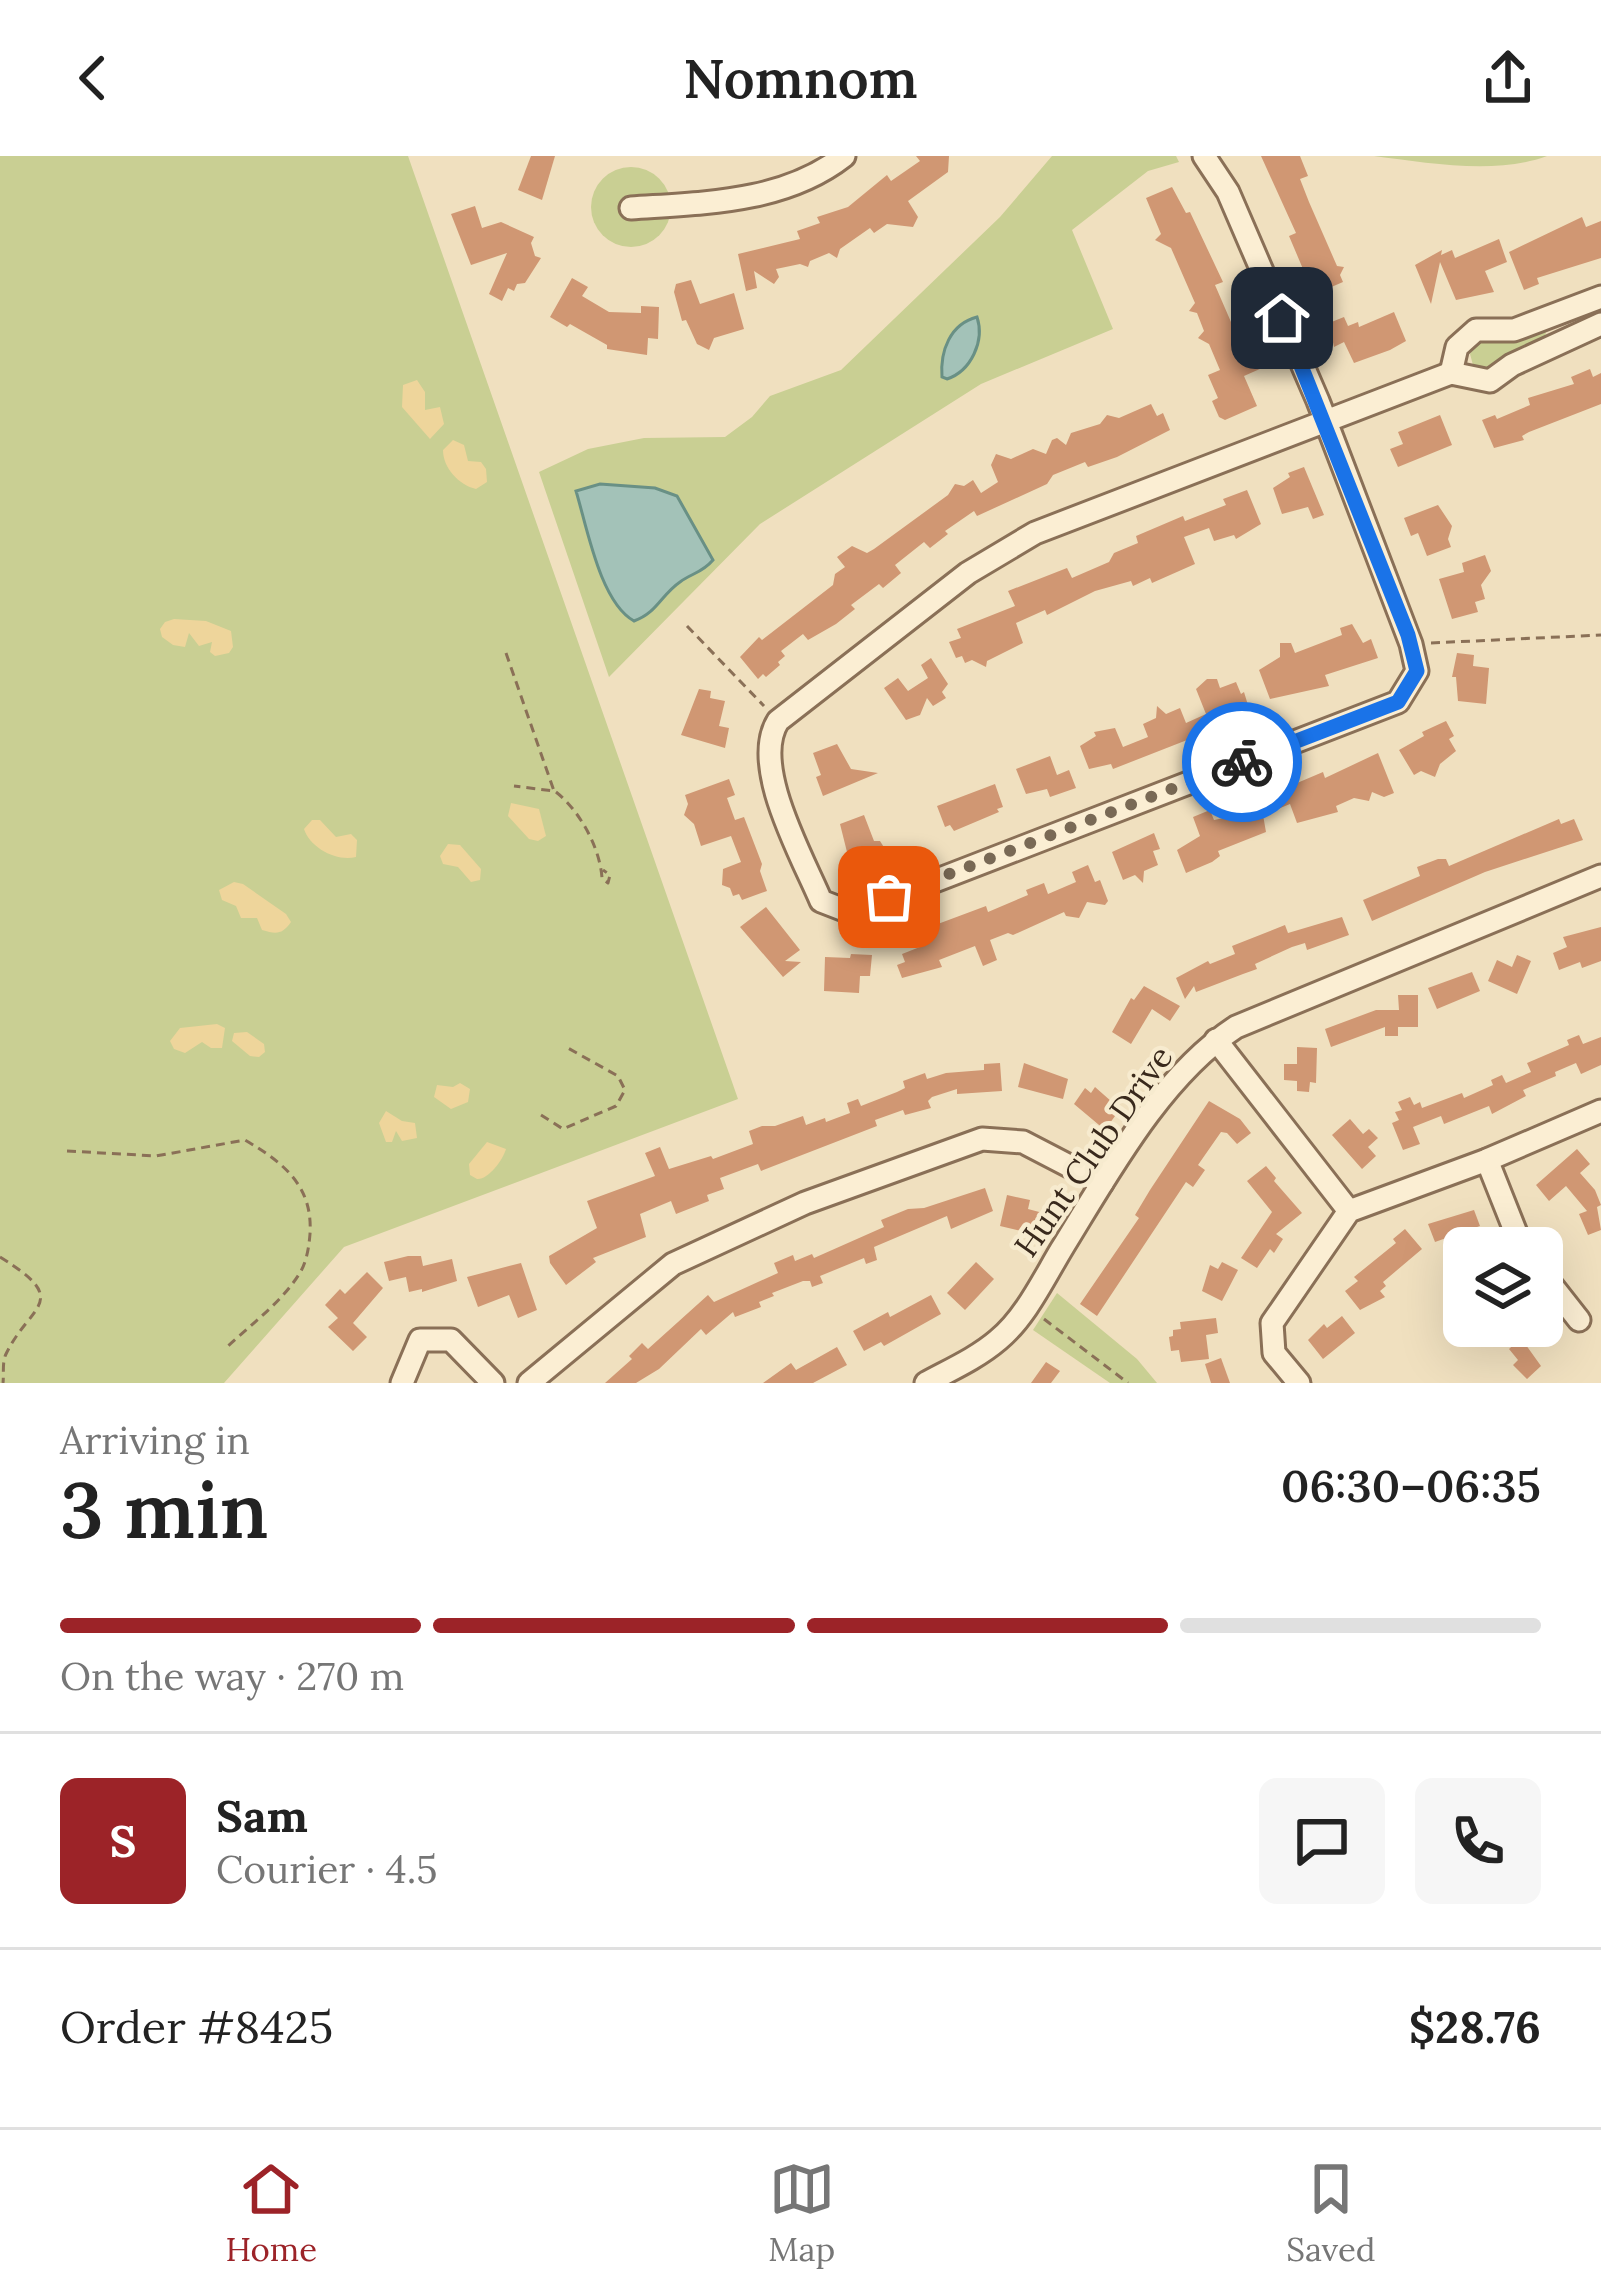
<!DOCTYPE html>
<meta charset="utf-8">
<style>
:root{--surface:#fff;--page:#f6f6f6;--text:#222;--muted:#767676;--line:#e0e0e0;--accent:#9c2328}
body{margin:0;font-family:Lora,serif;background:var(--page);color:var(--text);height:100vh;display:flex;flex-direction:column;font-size:45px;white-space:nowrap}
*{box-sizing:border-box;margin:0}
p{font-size:39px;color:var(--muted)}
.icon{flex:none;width:66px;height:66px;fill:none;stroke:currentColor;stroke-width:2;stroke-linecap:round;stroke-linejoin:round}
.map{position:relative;height:1227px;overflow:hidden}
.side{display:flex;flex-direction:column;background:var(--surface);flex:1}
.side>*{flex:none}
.controls{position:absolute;left:1443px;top:1071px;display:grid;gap:24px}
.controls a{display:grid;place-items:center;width:120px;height:120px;border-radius:18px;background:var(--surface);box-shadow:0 12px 48px #0002;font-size:60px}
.pin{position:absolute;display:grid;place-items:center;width:102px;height:102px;color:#fff;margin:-51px;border-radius:24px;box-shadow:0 6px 18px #0006}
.courier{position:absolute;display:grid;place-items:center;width:120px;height:120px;margin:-60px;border:9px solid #1a73e8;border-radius:50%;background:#fff;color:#222;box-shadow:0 3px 15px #0007}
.overview em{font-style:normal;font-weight:600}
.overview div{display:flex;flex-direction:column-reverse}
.overview{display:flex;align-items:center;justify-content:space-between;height:204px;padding:0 60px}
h1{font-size:78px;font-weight:600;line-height:90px}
.bar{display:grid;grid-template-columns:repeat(4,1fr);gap:18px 12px;align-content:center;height:144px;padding:0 60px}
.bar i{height:15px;border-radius:9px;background:var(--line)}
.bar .active{background:var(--accent)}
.bar p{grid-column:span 4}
.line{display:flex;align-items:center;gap:30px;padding:0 60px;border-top:3px solid var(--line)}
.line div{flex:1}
.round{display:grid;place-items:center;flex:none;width:126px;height:126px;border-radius:18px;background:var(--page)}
header{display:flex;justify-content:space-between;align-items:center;height:156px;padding:0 60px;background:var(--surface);font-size:54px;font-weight:600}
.dock{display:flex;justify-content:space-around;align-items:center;height:168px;border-top:3px solid var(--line);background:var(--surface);font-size:33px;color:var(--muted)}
.dock a{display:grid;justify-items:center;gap:6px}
.dock .active{color:var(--accent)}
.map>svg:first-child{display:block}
</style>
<header><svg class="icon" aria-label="back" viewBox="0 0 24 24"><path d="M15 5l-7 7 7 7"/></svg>Nomnom<svg class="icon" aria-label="share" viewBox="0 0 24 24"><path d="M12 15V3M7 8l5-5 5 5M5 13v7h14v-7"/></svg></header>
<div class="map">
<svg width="1601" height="1227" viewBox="0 0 1601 1227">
<rect width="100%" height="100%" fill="#f0e0bf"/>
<g fill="#c9cf93">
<path d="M0,0H408L738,943L344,1091L224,1227H0Z"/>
<path d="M1052,0H1176L1179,6L1148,15L1072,74L1113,173L981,228L760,368L609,521L539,316L588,293L644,282L725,281L752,261L770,240L841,214L1000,61Z"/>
<path d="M1374,0H1547C1496,19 1428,7 1374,0Z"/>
<circle cx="631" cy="51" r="40"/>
<path d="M1540,171L1546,175L1545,181L1517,193L1493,213L1482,214L1473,209L1470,198L1476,186L1510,183Z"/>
<path d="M1057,1137L1137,1203L1157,1227H1110L1033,1174Z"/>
</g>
<g fill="#eed59b">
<path d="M417,224L425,236V254L440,251L444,268L430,283L402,251L403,229Z"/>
<path d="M453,284L464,289L468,305L481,306L486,313L487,326L476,333C459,329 443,312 443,294Z"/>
<path d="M174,463L206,465L231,475L233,491L229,497L215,500L210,496L212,486L199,490L189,477L185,491L173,489L162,481L160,473L165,466Z"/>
<path d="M511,647L539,653L546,680L538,685L529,683L508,660Z"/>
<path d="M312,664H320L336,681L351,678L357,684L356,701C337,706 310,692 304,673Z"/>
<path d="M448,688L460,689L481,713L480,724L471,726L458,711L443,708L440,700Z"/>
<path d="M234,726L243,728L286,758L291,766C282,779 276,778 262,774L257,762H241L236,750L222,744L219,734Z"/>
<path d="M217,868L225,872L222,892H211L202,886L185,897L174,893L170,885L180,872Z"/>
<path d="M247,876L264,888L265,896L259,901L250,900L232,885L234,877Z"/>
<path d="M460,927L470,933L468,946L451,953L434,941L437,929L453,931Z"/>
<path d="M386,955L402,965L415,967L417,982L402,985L396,975L392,986H386L379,967Z"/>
<path d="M487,986L506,993C503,1004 488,1024 477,1023L470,1019L469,1008Z"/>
</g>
<g fill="#a3c2b8" stroke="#699085" stroke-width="3">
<path d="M977,161C985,185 971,215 947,223L942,221C940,195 950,168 977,161Z"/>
<path d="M600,328L655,332L677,340L713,404C702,417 692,417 680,426C661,439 657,457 634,465C600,446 587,371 576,335Z"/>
</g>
<g fill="#d09773">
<path d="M531,0H555L542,44L518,34Z"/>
<path d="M916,0H949L948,16L908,45L918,61L913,71L887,68L874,77L870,72L840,93L837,102L829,97L810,105L808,111L800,108L776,113L779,121L774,128L754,115L757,132L746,135L738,98L800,83L797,75L820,67L817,61L848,51L887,19L891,25L920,5Z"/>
<path d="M1261,0H1300L1308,20L1300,23L1309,46L1337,110L1344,111L1340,119L1343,126L1329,132L1332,140L1317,146L1289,80L1296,77Z"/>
<path d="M1172,31L1186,57L1190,56L1223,126L1215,129L1231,166L1238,163L1262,212L1244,220L1257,250L1225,264L1219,261L1212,245L1218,242L1208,219L1220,214L1209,188L1198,182L1204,175L1197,157L1189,155L1195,147L1171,92L1155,84L1161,78L1146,42Z"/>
<path d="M475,50L482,72L501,66L534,81L531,87L535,100L541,102L525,127L517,128L514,135L508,132L502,145L489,138L507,97L471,109L451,58Z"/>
<path d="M1582,61L1586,71L1601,65V102L1537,122L1539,128L1524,134L1509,96Z"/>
<path d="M1499,83L1507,106L1485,115L1494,136L1456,144L1440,106L1431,148L1415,109L1442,94L1441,99L1452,94L1455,102Z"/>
<path d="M572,122L588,131L582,140L609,156L641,157V150L659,151L658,183L648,182L647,199L607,193V189L570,168L567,171L550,161Z"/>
<path d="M691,124L700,148L734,137L744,173L714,182L709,194L697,188L686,164L682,165L674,136L676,128Z"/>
<path d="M1394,156L1406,185L1390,194L1354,207L1344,186L1334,191L1329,167L1344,161L1348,170L1358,166L1359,171Z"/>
<path d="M1590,213L1593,221L1601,217V248L1529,276L1522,280L1524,284L1494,292L1482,264L1495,259L1497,263L1530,249L1528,242L1574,228L1571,221Z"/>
<path d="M1151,248L1157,260L1163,257L1170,274L1117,301L1088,311L1085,306L1053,319L1047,328L977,360L974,355L945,375L948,378L930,392L924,386L895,409L901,417L883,432L879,428L851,449L855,453L836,468L808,484L803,478L781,495L785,500L778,506L780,509L766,521L763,518L758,523L740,501L759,481L762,484L833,429L835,418L845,411L837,401L852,390L867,397L874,393L948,339L955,328L964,330L973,324L981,337L998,326L991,309L996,298L1011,303L1033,293L1046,298L1052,284L1057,282L1066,289L1071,277L1100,268L1107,259L1119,262Z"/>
<path d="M1440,259L1452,289L1398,311L1390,293L1403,288L1398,276Z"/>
<path d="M1304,311L1324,359L1313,363L1308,351L1282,358L1273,332L1290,321L1288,317Z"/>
<path d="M1247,334L1261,368L1236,383L1234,379L1214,385L1209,372L1184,381L1195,408L1152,427L1150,422L1133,430L1131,425L1095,435L1047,459L1045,454L1016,467L1023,487L987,505L986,511L972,504L965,507L962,500L956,502L949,486L961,482L957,473L1015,450L1008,435L1067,412L1072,422L1109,406L1114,397L1138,387L1136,380L1183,360L1185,365L1226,349L1223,343Z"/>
<path d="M1438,349L1452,370L1448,383L1451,391L1427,400L1418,377L1411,380L1404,362Z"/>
<path d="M1485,399L1491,415L1481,429L1485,443L1475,446L1478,456L1452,463L1439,423L1464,416L1462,407Z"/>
<path d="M1352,468L1363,487L1371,483L1378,502L1325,519L1329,530L1270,543L1259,514L1280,501V487H1291L1295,497L1342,479L1340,472Z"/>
<path d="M1457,497L1474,499L1473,510L1489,512L1486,548L1458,545L1456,521H1452Z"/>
<path d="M931,502L948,528L942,536L946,542L933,550L927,542L920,559L906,564L884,532L898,522L908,535L928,522L921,509Z"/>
<path d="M1207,523H1217L1220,532L1236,526L1241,538L1244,536L1251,559L1113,613L1111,608L1089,613L1080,590L1096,580L1094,576L1115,572L1123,591L1148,581L1143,568L1156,562L1157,550L1166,558L1180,552L1186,567L1206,558L1196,533Z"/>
<path d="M699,533L711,535L710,542L725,545L719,570L729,572L725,592L681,579Z"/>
<path d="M1446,565L1454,580L1449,583L1456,595L1440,608L1435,621L1421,615L1414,619L1399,594L1424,580L1422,576Z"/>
<path d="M837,588L851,613L878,617L823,640L816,621L821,619L813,597Z"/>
<path d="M1378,597L1394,637L1384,641L1372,636L1369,645L1354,642L1336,650L1338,656L1297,667L1290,648L1263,659L1266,676L1218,695L1220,700L1212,706L1186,717L1177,694L1200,680L1193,661L1210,654L1214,664L1238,659L1247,654L1245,649L1323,616L1325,622Z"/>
<path d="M1050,600L1057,619L1069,614L1076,632L1050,641L1047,633L1026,638L1016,613Z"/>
<path d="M729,623L735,639L727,642L735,664L744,661L762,708L760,715L767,735L742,744L739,738L733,740L730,732L722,729L723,713L741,706L731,680L701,690L694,668L684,659L688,648L685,639Z"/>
<path d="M995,628L1003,651L997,653L999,656L954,675L950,669L945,671L937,650Z"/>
<path d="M864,659L874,685H880L885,693L871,705L851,712L840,668Z"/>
<path d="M1559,663L1561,668L1574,663L1583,684L1485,716L1372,765L1363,744L1420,720L1417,711L1438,703H1446L1449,710Z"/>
<path d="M1154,677L1160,693L1153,695L1158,709L1144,715L1143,727L1135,719L1123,724L1112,696Z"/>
<path d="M1088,709L1095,726L1100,724L1108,745L1105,749L1087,746L1079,762L1066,760L1064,756L1013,779L1008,777L990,784L997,804L983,810L975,790L939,804L942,811L902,822L897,809L905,806L902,798L925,789L919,775L986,750L988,756L1028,739L1026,734L1044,727L1048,738L1076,726L1072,716Z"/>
<path d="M766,751L800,794L785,805L801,806L783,821L740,771Z"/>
<path d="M1342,761L1349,779L1307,794L1305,787L1292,791L1255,808L1257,813L1243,818L1196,836L1194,830L1185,843L1176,822L1208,805L1210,808L1235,798L1232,790L1285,769L1288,777Z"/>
<path d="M1601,771V805L1582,812L1580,806L1559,814L1553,797L1567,791L1563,781Z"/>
<path d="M851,798L872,799L870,820H860L859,837L824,835L825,801L850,802Z"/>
<path d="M1517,799L1531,805L1517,838L1488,825L1497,804L1512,811Z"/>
<path d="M1472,816L1480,835L1437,853L1428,832Z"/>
<path d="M1144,830L1180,850L1170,865L1152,853L1131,888L1112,876L1131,842L1134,844Z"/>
<path d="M1398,839H1418V871H1398V880H1385V871L1331,891L1325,873L1376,854H1399Z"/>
<path d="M1579,879L1583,888L1601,881V909L1581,918L1576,907L1555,916L1556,920L1523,934L1526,940L1492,958L1489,950L1444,968L1441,960L1413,971L1420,988L1403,994L1392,967L1399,964L1395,956L1402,954L1398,946L1410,941L1414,949L1420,946L1422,952L1462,937L1464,942L1493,929L1491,924L1502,919L1506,927L1531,916L1527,907L1569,889L1567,884Z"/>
<path d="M1297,891L1317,892L1316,927L1310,926L1309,936L1297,935V925L1284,924V908H1297Z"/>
<path d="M1000,907L1002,935L957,938V933L932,941L928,945L931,952L905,959L903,954L875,964L877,970L761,1015L758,1008L720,1022L724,1033L707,1039L709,1045L676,1058L671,1045L640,1058L646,1081L593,1102L596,1106L566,1129L550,1107L549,1100L597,1072L587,1045L655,1020L645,997L660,991L669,1013L711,1000L713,1003L753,988L749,975L762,970H775L803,960L806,969L825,962L826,966L850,957L847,947L858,943L861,950L897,936L905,932L903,925L925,917L927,923L946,917L984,914V908Z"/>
<path d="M1024,907L1068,923L1063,943L1018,931Z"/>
<path d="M1095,931L1120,953L1105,974L1074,948L1085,932L1091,937Z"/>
<path d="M1209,945L1240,963L1251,977L1237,988L1227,977L1221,976L1198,1009L1205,1014L1193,1031L1186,1026L1097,1160L1080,1148L1139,1062L1135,1059L1150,1034Z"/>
<path d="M1350,963L1363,978L1369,973L1378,982L1368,991L1376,1000L1362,1013L1332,979Z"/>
<path d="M1577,993L1590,1008L1580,1017L1595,1034L1601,1049L1597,1051L1601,1074L1588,1079L1579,1058L1587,1055L1566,1030L1549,1045L1536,1029Z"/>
<path d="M1266,1010L1276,1022L1274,1025L1302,1057L1276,1078L1283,1083L1274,1097L1270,1093L1257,1112L1241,1102L1272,1056L1247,1025Z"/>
<path d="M985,1032L993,1055L951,1073L947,1060L874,1091L877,1104L866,1108L864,1102L820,1120L823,1127L812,1131L810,1125H803L772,1137L774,1140L759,1146L761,1151L735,1161L733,1156L706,1179L701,1173L659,1213L636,1227H605L632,1203L629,1200L642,1187L648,1193L708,1139L714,1146L778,1117L774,1107L793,1099L795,1105L812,1098L814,1102L884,1071L881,1064L908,1053L924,1052Z"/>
<path d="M1007,1039L1030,1044L1028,1053L1043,1057L1038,1081L1031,1084L1021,1075L1000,1070Z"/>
<path d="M1474,1054L1480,1070L1435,1086L1428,1068Z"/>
<path d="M1405,1073L1422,1093L1383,1126L1386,1130L1380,1135L1385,1141L1360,1154L1345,1135L1358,1125L1354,1121L1396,1087L1393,1083Z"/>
<path d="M408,1100H421L423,1110L452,1103L457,1125L422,1136V1133L409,1136L406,1121L389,1125L384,1106Z"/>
<path d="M976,1106L994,1123L965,1154L947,1137Z"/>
<path d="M1222,1106L1238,1114L1222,1145L1202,1135L1210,1109L1218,1113Z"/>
<path d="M521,1107L537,1154L518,1162L509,1139L478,1151L467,1121Z"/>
<path d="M367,1116L383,1132L353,1167L367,1181L353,1195L328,1171L338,1162L325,1149L340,1133L345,1138Z"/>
<path d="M931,1139L941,1158L884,1190L881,1186L864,1195L853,1175L888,1156L890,1161Z"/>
<path d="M1342,1160L1355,1177L1323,1203L1308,1184L1324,1168L1327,1172Z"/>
<path d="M1216,1162L1218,1177L1206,1179L1209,1203L1181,1206L1179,1194L1171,1195L1169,1181L1173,1180V1174L1181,1173L1180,1166Z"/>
<path d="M1521,1182L1541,1210L1527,1223L1513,1209L1518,1204L1509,1193Z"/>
<path d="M837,1191L847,1209L813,1227H763L791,1207L796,1214Z"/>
<path d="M1221,1202L1230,1227H1211L1205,1208Z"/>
<path d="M1046,1206L1060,1215L1051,1227H1031Z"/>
</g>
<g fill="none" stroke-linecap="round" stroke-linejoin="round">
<defs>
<g id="minor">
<path d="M1204,0L1228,36L1318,245L1325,263L1411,488L1417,515L1398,546L852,757L821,745C802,700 750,609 778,565L968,417L1035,377L1451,217L1490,225L1512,209L1601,168"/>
<path d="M631,52C703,47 784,47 844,0"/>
<path d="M1451,217L1457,191L1476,174H1514L1601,141"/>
<path d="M1216,884L1349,1055"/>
<path d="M1487,1004L1522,1092"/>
<path d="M1542,1117L1579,1164"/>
<path d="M402,1227L420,1184H451L493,1227"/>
<path d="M529,1227L673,1108L805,1047L982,983L1023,986L1102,1027"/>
<path d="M926,1227C950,1214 977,1202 998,1184C1025,1162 1043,1124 1061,1094C1108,1018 1160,921 1236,871L1601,720"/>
<path d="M1299,1227L1274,1197L1272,1167L1349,1055L1487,1004L1601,955"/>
</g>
</defs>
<use href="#minor" stroke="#8a7057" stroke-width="27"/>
<g stroke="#8a7057" stroke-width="3" stroke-dasharray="9 6" stroke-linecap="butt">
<path d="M687,470L764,550"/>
<path d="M1431,487L1601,479"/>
<path d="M506,497L554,635L514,630"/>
<path d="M556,636C580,655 600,692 602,722L608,727L610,719L603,714"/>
<path d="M541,959L563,973L616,950L625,934L618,920L566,891"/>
<path d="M67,995L156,1000L245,984C284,1007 313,1030 310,1078C309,1090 307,1104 301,1115C284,1144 253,1167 228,1190"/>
<path d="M0,1101C73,1146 30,1148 6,1198C2,1206 4,1218 3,1227"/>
<path d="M1044,1163L1128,1227"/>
</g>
<use href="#minor" stroke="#fbeed3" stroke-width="21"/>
</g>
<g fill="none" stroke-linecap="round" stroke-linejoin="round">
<path stroke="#796955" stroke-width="12" stroke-dasharray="0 21.6" d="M889,741L1242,606"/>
<path stroke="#1a73e8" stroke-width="15" d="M1242,606L1398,546L1417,515L1408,479L1282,162"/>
</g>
<g text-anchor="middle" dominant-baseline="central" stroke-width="9" stroke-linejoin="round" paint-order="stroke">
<g font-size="33" fill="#39291c" stroke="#f7ebcf">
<text transform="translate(1093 995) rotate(-55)">Hunt Club Drive</text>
</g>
</g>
</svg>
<div class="controls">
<a><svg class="icon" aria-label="layers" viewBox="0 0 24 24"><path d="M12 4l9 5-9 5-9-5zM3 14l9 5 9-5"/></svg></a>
</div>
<div class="pin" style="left:889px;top:741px;background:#ea580c"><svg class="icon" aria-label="bag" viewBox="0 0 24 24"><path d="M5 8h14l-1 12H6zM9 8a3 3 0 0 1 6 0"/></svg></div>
<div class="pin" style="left:1282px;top:162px;background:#1f2937"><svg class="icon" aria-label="home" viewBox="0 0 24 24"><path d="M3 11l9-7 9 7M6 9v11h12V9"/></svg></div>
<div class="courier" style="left:1242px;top:606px"><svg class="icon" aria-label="bike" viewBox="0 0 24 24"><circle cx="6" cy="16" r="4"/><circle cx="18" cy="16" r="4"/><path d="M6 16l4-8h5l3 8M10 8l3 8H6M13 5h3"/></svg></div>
</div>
<section class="side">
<div class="overview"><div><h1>3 min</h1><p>Arriving in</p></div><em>06:30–06:35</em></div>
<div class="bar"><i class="active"></i><i class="active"></i><i class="active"></i><i></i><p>On the way · 270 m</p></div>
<div class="line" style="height:216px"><b class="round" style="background:var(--accent);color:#fff">S</b><div><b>Sam</b><p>Courier · 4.5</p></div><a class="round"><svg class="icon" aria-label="chat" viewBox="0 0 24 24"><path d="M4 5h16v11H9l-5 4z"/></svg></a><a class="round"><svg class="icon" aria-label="phone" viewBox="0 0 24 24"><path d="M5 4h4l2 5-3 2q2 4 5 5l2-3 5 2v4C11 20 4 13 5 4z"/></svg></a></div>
<div class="line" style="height:156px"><div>Order #8425</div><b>$28.76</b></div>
</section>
<nav class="dock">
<a class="active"><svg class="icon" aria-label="home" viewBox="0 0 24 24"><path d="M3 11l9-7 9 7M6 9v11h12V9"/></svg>Home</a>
<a><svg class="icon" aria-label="map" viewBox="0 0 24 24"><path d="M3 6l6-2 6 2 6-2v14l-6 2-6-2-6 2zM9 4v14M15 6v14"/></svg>Map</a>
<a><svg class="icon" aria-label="saved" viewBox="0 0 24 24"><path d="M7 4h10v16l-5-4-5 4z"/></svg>Saved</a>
</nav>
